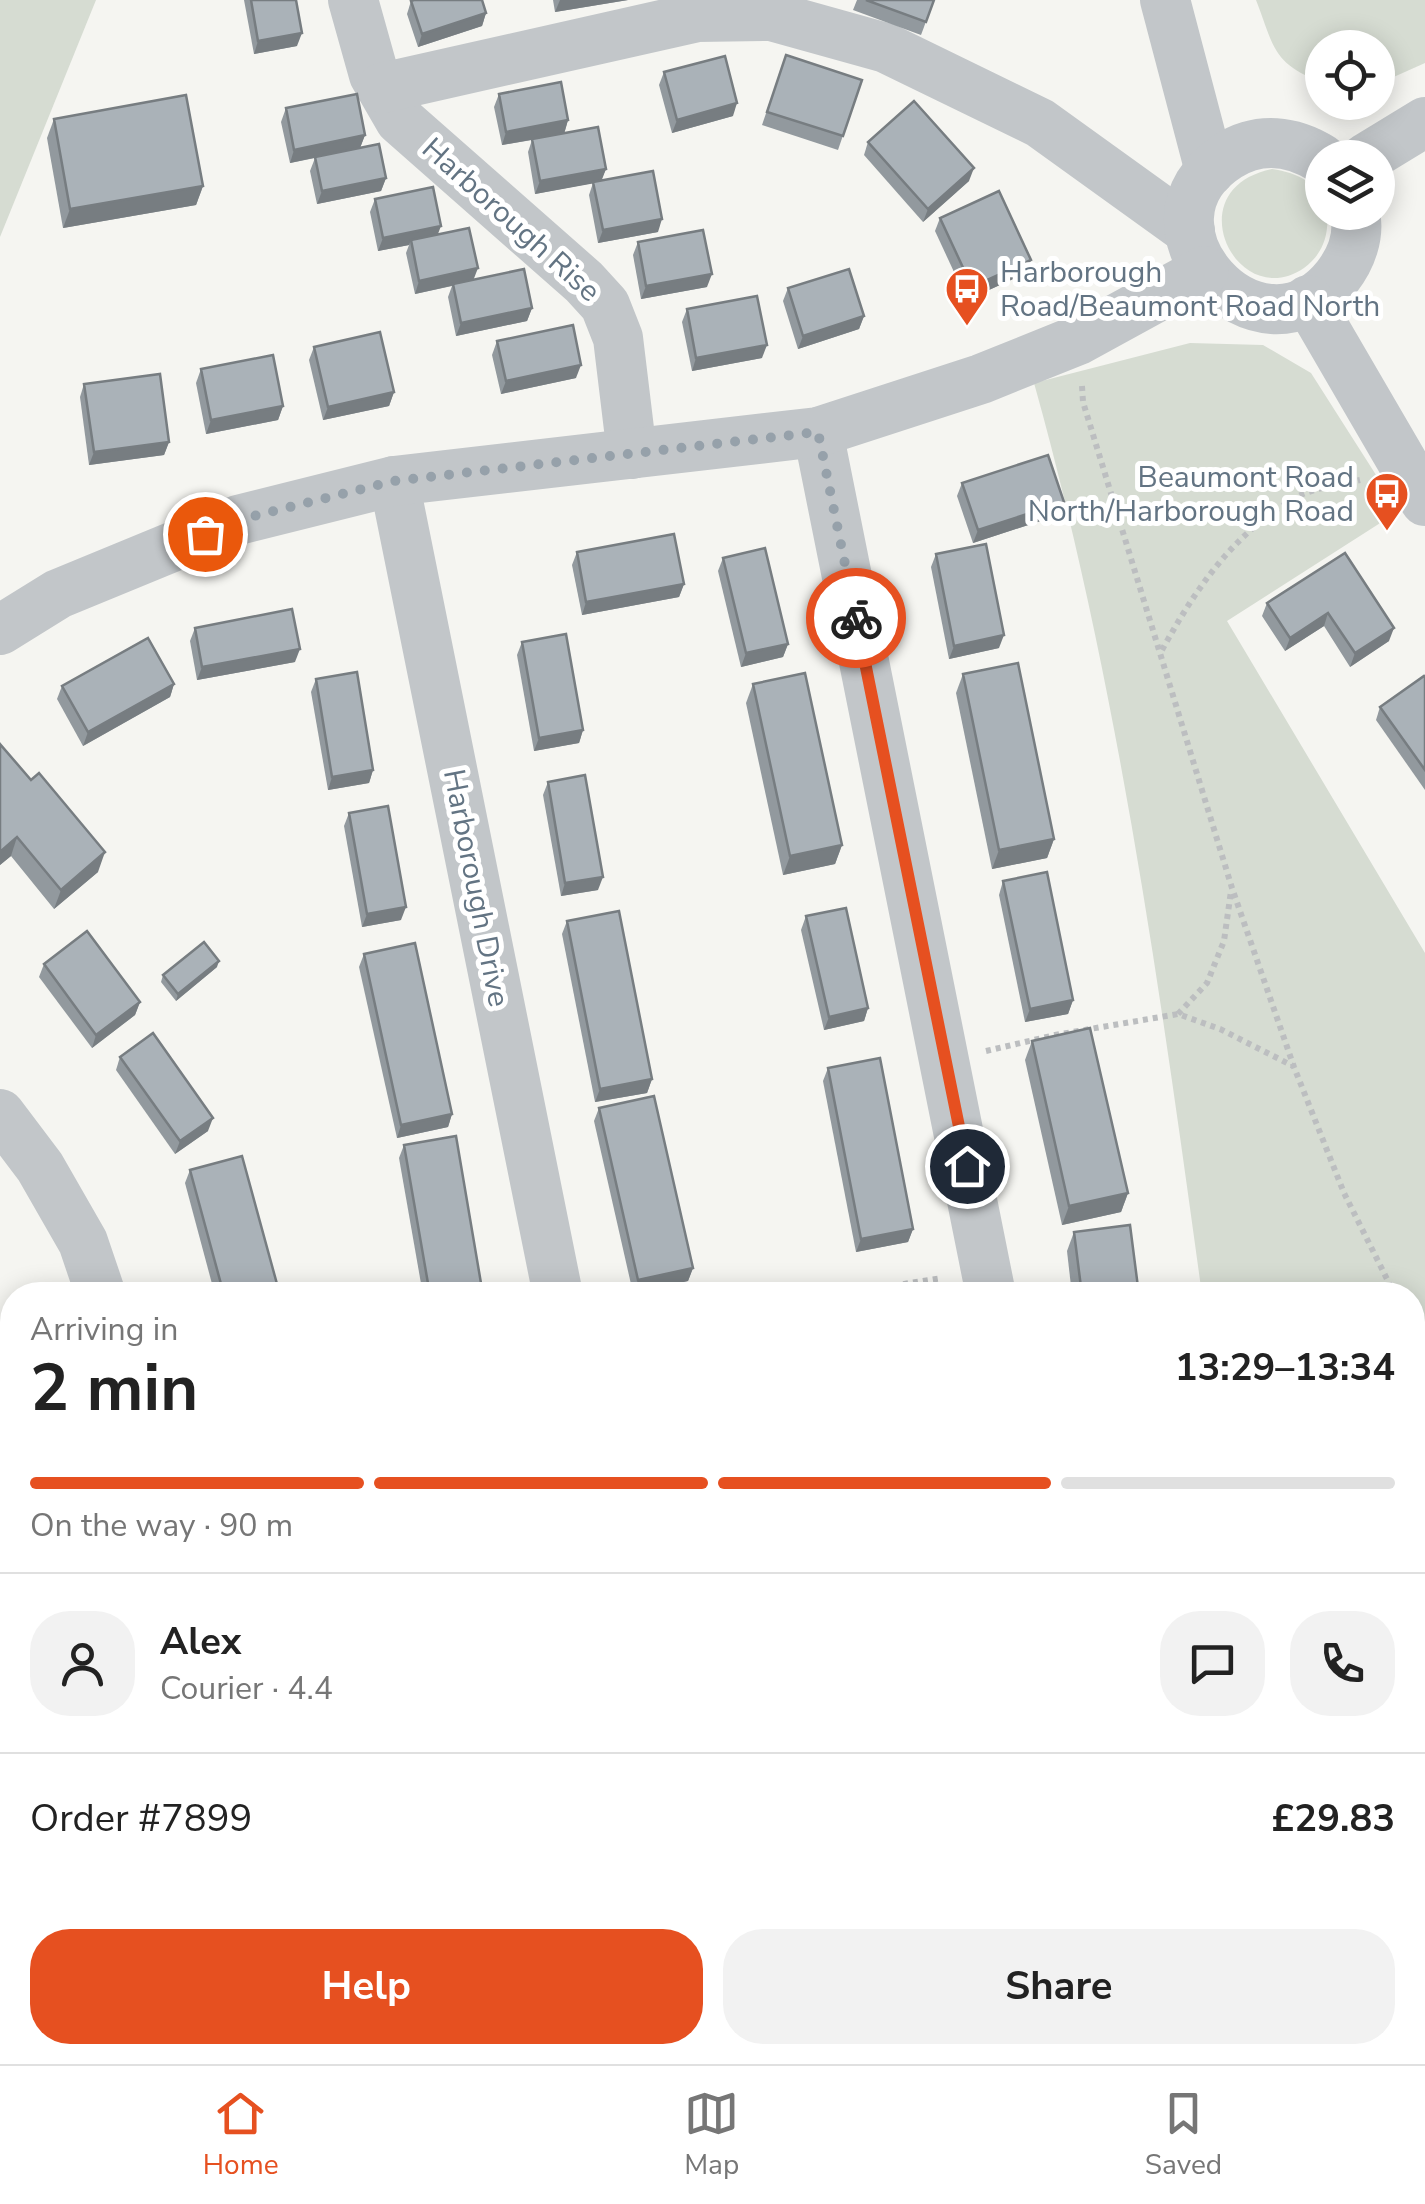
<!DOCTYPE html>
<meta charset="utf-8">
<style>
:root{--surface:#fff;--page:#f2f2f2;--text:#222;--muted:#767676;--line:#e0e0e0;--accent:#e65020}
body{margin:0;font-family:"Nunito Sans",sans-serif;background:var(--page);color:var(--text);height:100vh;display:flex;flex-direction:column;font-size:38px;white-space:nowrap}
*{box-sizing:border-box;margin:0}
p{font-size:32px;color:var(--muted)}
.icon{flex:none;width:55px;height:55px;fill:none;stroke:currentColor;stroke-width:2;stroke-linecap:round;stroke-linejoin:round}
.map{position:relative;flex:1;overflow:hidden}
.drawer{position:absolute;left:0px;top:1282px;width:1425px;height:782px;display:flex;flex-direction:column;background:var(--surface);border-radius:40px 40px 0 0;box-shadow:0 5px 25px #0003}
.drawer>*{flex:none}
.buttons{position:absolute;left:1305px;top:30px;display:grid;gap:20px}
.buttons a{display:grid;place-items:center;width:90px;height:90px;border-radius:50%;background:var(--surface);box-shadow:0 5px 25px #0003;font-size:50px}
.pin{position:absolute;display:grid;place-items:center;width:85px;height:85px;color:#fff;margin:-42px;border:5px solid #fff;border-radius:50%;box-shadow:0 2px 10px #0007}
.courier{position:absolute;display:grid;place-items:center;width:100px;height:100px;margin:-50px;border:8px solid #e65020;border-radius:50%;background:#fff;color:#222;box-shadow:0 2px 12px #0007}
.headline em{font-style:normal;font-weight:700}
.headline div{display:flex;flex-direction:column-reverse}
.headline{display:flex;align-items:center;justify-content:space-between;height:170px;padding:0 30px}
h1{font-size:65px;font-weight:700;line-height:75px}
.bar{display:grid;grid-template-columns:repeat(4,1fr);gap:15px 10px;align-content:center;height:120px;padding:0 30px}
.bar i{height:12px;border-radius:8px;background:var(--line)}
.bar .current{background:var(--accent)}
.bar p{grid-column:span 4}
.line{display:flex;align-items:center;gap:25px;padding:0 30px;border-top:2px solid var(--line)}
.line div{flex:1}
.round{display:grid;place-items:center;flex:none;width:105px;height:105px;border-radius:40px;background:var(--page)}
.button{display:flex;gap:20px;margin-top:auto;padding:20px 30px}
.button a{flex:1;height:115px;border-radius:40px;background:var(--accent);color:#fff;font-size:40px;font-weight:700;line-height:115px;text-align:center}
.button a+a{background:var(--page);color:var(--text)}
.tab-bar{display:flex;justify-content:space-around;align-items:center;height:140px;border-top:2px solid var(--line);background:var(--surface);font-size:28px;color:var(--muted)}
.tab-bar a{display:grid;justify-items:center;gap:5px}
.tab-bar .current{color:var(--accent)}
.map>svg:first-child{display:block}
</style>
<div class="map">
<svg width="1425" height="2064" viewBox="0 0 1425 2064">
<rect width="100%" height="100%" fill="#f5f5f1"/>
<g fill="#d6dcd2">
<path d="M0,0H96L0,237Z"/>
<path d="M1256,0H1425V63L1378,84V48H1322V82C1272,64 1274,46 1256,0Z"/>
<path d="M1272,169C1298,173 1322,183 1322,212L1327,213C1329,235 1323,254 1304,268C1237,314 1175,189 1272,169Z"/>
<path d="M1190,343L1263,345L1311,373L1399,511L1227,621L1425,953V2064H1386L1362,2053L1412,2052V1295H1202C1160,989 1117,680 1034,383Z"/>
</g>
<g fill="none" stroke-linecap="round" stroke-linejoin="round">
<g stroke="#bcbec0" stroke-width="6" stroke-dasharray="5 5" stroke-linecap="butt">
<path d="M1082,386L1083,402L1232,888L1294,1067L1344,1193L1395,1295"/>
<path d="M1162,650C1195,590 1232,535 1293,499C1311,488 1339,485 1360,480"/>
<path d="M1178,1014L1207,983L1224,941L1231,891"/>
<path d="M986,1051L1055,1035L1178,1014L1220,1029L1293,1066"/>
<path d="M834,1295L942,1278"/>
<path d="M1412,1329L1425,1363"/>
<path d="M0,1745L12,1746"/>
</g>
<g stroke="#c2c6c9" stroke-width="50">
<path d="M353,0L374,75L400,120L584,282L605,305L618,338L632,454"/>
<path d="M1165,0L1210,171"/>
<path d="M382,88L697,17L771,16L886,48L1040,123L1190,231"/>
<path d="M1366,158L1425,122"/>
<path d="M1322,159C1293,141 1259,136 1228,156C1121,224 1259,375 1337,277C1351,259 1360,236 1355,212"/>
<path d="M1308,300L1425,501"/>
<path d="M818,432L991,1295"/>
<path d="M394,481L558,1295"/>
<path d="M0,630L58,594L238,520L394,481L818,432L981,379L1078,340L1204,271"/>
<path d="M0,1114L40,1167L83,1242L101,1295"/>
<path d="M0,1394L12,1400"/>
<path d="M607,2052L639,2064"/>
<path d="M106,2064V2052"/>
<path d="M934,2064L938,2052"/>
</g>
</g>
<g fill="#92999e">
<path d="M244,0H296L297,46L254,54Z"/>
<path d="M553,0H628L555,12Z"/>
<path d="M857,0H934L921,35L853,10Z"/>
<path d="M411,1L486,13L482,26L418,47L407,14Z"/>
<path d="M786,55L862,80L838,150L762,125Z"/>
<path d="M664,72L733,116L672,133L659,85Z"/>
<path d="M499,94L568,120L564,134L606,169L601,180L658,232L598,243L589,195L593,183L535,194L528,152L532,140L502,145L494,107Z"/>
<path d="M286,108L365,135L360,148L386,178L381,191L317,204L310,171L315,158L290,163L281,122Z"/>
<path d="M54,119L203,186L196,205L63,228L47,138Z"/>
<path d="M868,142L969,181L923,222L864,155Z"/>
<path d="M375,199L438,235L473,280L532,308L527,321L456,336L448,297L452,286L415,294L406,253L409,245L378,251L370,212Z"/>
<path d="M940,218L1026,273L967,300L935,231Z"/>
<path d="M638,242L707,287L641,299L633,255Z"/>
<path d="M788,288L864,316L859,329L798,349L783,301Z"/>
<path d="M687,309L762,358L692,371L682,322Z"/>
<path d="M497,341L576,378L501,394L492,355Z"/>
<path d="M314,347L394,392L389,406L323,420L309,360Z"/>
<path d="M201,369L283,406L278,420L206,434L196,383Z"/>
<path d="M84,384L169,442L164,455L89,465L80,397Z"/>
<path d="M962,483L1064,502L1059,515L973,543L957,496Z"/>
<path d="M577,552L684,584L679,597L582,615L572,565Z"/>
<path d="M1345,553L1389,641L1350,667L1324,626L1285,651L1262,616L1267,603Z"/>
<path d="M936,554L999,648L949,659L931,567Z"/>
<path d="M723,558L788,644L783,657L741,667L718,571Z"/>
<path d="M195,628L295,662L197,680L190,641Z"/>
<path d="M522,642L583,730L579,743L534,751L517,655Z"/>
<path d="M963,674L1054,839L1047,858L992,869L956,693Z"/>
<path d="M1425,677V790L1376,720L1380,707Z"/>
<path d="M316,679L373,770L369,783L328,790L311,692Z"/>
<path d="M174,684L170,697L83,746L57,699L62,686Z"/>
<path d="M753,684L842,845L835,864L783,875L746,703Z"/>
<path d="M0,744L98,872L54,909L11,856L0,865Z"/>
<path d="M548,782L598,890L561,896L543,795Z"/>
<path d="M349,813L401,920L362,927L344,826Z"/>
<path d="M1003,881L1073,1000L1068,1014L1025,1022L999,895Z"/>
<path d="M806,916L868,1008L864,1021L824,1030L801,930Z"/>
<path d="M567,921L652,1079L647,1093L595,1102L562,934Z"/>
<path d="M364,954L452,1114L448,1127L397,1138L359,967Z"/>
<path d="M44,964L140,1002L135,1015L92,1048L39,977Z"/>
<path d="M217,967L176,1001L161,982L163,975Z"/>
<path d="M1032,1041L1128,1193L1121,1212L1062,1225L1025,1060Z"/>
<path d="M120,1057L208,1131L175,1154L116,1070Z"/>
<path d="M828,1068L913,1229L908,1242L856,1252L823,1081Z"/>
<path d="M599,1108L693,1268L688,1281L633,1293L594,1121Z"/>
<path d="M404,1145L483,1295H423L399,1158Z"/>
<path d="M190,1170L280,1295H215L185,1183Z"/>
<path d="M1074,1232L1139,1295H1072L1067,1251Z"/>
</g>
<g fill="#777d81">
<path d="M560,0H628L555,12Z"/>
<path d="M486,13L482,26L418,47L422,34Z"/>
<path d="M302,33L297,46L254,54L258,41Z"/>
<path d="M737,103L733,116L672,133L677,120Z"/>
<path d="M568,120L564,134L502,145L506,132Z"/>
<path d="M365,135L360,148L290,163L294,150Z"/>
<path d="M974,168L969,181L923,222L928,209Z"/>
<path d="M606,169L601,182L535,194L540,181Z"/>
<path d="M386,178L381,191L317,204L322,191Z"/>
<path d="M203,186L196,205L63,228L70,209Z"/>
<path d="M662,219L658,232L598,243L603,230Z"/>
<path d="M441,226L436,239L411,240L409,245L378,251L383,238Z"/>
<path d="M1031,260L1026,273L967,300L972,287Z"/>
<path d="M478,268L473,281L415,294L419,281Z"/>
<path d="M712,274L707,287L641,299L646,286Z"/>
<path d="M532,308L527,321L456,336L461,323Z"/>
<path d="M864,316L859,329L798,349L803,336Z"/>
<path d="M767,345L762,358L692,371L696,358Z"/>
<path d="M581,365L576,378L501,394L506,381Z"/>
<path d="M394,392L389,406L323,420L328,407Z"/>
<path d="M283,406L278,420L206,434L211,420Z"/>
<path d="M169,442L164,455L89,465L94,452Z"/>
<path d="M1064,502L1059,515L973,543L978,530Z"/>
<path d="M684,584L679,597L582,615L586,602Z"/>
<path d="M1328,613L1324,626L1285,651L1290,638Z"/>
<path d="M1394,628L1389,641L1350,667L1355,653Z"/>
<path d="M1004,635L999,648L949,659L954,646Z"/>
<path d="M788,644L783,657L741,667L746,653Z"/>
<path d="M300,649L295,662L197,680L202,667Z"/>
<path d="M174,684L170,697L83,746L88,732Z"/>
<path d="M583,730L579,743L534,751L539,738Z"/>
<path d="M373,770L369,783L328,790L332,777Z"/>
<path d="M17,837L11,856L0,865V852Z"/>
<path d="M1054,839L1047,858L992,869L999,850Z"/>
<path d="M842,845L835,864L783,875L790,856Z"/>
<path d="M105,852L98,872L54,909L61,890Z"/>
<path d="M603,877L598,890L561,896L565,883Z"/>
<path d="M406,907L401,920L362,927L367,914Z"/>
<path d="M219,961L217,967L176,1001L178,994Z"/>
<path d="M1073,1000L1068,1014L1025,1022L1030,1009Z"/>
<path d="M140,1002L135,1015L92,1048L96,1035Z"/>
<path d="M868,1008L864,1021L824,1030L829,1017Z"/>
<path d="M652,1079L647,1093L595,1102L600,1089Z"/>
<path d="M452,1114L448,1127L397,1138L401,1125Z"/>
<path d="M213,1118L208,1131L175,1154L180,1141Z"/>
<path d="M1128,1193L1121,1212L1062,1225L1069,1206Z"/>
<path d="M913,1229L908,1242L856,1252L861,1239Z"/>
<path d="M693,1268L688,1281L633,1293L638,1280Z"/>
<path d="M0,1540L12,1541V1560H0Z"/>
<path d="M12,1657V1668L0,1674V1664Z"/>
</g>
<g fill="#aab2b8" stroke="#777d81" stroke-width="2.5">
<path d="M251,0H296L302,33L258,41Z"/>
<path d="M414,0H482L486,13L422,34L411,1Z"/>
<path d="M866,0H934L926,22Z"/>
<path d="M786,55L862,80L843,136L767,112Z"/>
<path d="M725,56L737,103L677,120L664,72Z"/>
<path d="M561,82L568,120L506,132L499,94Z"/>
<path d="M357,94L365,135L294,150L286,108Z"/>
<path d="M186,95L203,186L70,209L54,119Z"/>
<path d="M914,101L974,168L928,209L868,142Z"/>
<path d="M598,127L606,169L540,181L532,139Z"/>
<path d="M379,144L386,178L322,191L315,157Z"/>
<path d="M653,171L662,219L603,230L593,182Z"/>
<path d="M433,187L441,226L383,238L375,199Z"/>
<path d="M999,191L1031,260L972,287L940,218Z"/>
<path d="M469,228L478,268L419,281L411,240Z"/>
<path d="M703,230L712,274L646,286L638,242Z"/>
<path d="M524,269L532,308L461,323L453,284Z"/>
<path d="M849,269L864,316L803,336L788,288Z"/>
<path d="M757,296L767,345L696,358L687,309Z"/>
<path d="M573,325L581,365L506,381L497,341Z"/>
<path d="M380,332L394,392L328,407L314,347Z"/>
<path d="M273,355L283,406L211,420L201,369Z"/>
<path d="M160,374L169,442L94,452L84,384Z"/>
<path d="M1048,455L1064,502L978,530L962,483Z"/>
<path d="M674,534L684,584L586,602L577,552Z"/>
<path d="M986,544L1004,635L954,646L936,554Z"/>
<path d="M765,548L788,644L746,653L723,558Z"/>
<path d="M1345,553L1394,628L1355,653L1328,613L1290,638L1267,603Z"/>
<path d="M292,609L300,649L202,667L195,628Z"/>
<path d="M566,634L583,730L539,738L522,642Z"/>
<path d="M148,638L174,684L88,732L62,686Z"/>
<path d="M1018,663L1054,839L999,850L963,674Z"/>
<path d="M357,672L373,770L332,777L316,679Z"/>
<path d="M805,673L842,845L790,856L753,684Z"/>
<path d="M1424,676L1425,677V770L1380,707Z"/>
<path d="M0,744L31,780L39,773L105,852L61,890L17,837L0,852Z"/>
<path d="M585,775L603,877L565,883L548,782Z"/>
<path d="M388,806L406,907L367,914L349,813Z"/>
<path d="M1047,872L1073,1000L1030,1009L1003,881Z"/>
<path d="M846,908L868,1008L829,1017L806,916Z"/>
<path d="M619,911L652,1079L600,1089L567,921Z"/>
<path d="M87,931L140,1002L96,1035L44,964Z"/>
<path d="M204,942L219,961L178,994L163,975Z"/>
<path d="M415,943L452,1114L401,1125L364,954Z"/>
<path d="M1090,1028L1128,1193L1069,1206L1032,1041Z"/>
<path d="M153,1033L213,1118L180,1141L120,1057Z"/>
<path d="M880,1058L913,1229L861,1239L828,1068Z"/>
<path d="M654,1096L693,1268L638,1280L599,1108Z"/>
<path d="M456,1136L483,1295H430L404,1145Z"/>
<path d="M242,1156L280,1295H224L190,1170Z"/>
<path d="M1130,1225L1139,1295H1082L1074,1232Z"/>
<path d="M0,1444L12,1445V1541L0,1540Z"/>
<path d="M0,1623L12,1646V1657L0,1664Z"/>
<path d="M0,1835L10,1836L2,2010H0Z"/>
<path d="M362,2053L420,2064H360Z"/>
</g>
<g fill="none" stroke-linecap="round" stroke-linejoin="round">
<path stroke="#96a1aa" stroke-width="10" stroke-dasharray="0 18" d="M205,534L238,520L394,481L818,432L856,618"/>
<path stroke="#e65020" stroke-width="12" d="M856,618L967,1166"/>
</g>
<defs>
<symbol id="bus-pin" viewBox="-11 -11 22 30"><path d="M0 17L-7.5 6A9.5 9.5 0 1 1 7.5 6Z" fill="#e65020" stroke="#fff"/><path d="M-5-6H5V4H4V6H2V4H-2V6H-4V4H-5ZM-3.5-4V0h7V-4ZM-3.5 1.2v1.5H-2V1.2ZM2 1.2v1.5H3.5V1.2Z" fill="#fff"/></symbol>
</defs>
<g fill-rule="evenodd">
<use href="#bus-pin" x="942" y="264" width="50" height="68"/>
<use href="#bus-pin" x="1362" y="469" width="50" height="68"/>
</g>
<g text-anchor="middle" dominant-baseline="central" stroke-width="10" stroke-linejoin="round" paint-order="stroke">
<g font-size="30" fill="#637483" stroke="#fff">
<text transform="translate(511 220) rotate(42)">Harborough Rise</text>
<text transform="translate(476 888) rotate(79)">Harborough Drive</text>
</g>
<g font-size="30" fill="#637483" stroke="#fff" text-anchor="start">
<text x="1000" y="272">Harborough<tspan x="1000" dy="34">Road/Beaumont Road North</tspan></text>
<text x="1354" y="477" text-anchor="end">Beaumont Road<tspan x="1354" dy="34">North/Harborough Road</tspan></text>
</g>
</g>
</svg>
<div class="buttons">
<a><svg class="icon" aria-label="locate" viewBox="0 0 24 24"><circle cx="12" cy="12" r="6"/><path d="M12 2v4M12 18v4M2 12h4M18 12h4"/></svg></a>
<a><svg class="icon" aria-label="layers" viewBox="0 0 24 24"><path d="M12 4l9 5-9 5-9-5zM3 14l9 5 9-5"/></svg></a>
</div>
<div class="pin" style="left:205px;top:534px;background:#ea580c"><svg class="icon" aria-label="bag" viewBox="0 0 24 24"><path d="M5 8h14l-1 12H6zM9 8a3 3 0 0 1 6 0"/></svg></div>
<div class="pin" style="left:967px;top:1166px;background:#1f2937"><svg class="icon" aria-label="home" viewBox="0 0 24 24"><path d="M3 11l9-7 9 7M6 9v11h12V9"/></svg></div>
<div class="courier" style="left:856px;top:618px"><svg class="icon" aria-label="bike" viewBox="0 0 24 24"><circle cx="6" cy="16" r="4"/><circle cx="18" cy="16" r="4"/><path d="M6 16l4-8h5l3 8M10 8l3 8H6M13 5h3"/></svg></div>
<section class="drawer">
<div class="headline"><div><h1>2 min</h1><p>Arriving in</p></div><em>13:29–13:34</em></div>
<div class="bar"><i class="current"></i><i class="current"></i><i class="current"></i><i></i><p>On the way · 90 m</p></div>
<div class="line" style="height:180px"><a class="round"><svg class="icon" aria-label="person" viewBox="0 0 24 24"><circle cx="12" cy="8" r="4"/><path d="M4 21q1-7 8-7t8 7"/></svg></a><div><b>Alex</b><p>Courier · 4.4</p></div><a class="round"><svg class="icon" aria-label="chat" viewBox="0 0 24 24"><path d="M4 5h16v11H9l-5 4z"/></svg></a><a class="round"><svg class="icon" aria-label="phone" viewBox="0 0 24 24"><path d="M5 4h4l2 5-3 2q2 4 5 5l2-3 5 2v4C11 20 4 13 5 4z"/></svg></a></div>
<div class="line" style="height:130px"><div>Order #7899</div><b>£29.83</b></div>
<div class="button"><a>Help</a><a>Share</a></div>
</section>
</div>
<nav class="tab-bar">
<a class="current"><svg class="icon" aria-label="home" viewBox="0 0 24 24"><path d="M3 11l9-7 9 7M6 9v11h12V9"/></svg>Home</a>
<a><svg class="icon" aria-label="map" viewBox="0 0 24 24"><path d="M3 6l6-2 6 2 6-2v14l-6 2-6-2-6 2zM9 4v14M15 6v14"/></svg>Map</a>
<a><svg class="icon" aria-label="saved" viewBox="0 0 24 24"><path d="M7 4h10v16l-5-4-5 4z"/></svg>Saved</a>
</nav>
